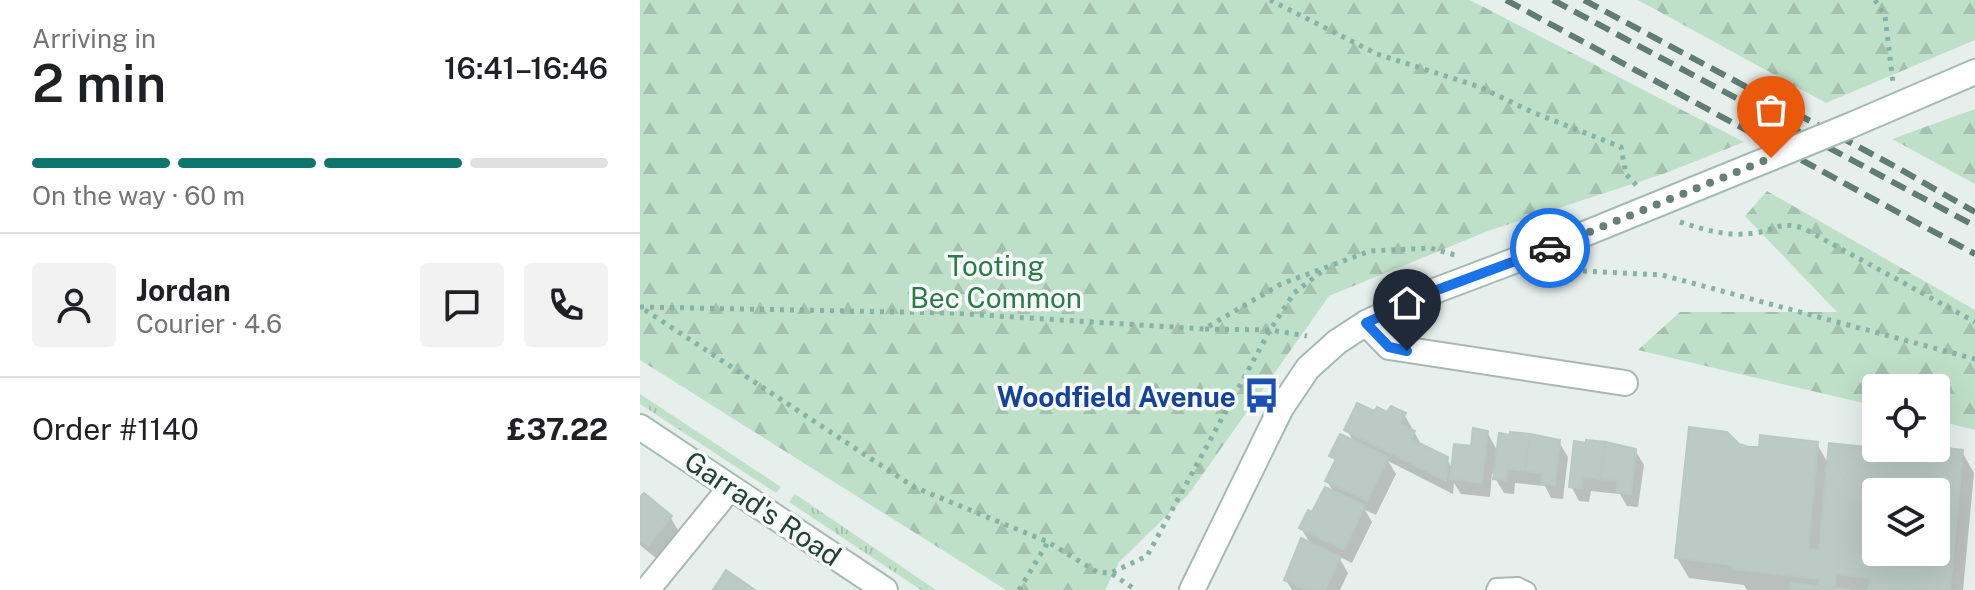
<!DOCTYPE html>
<meta charset="utf-8">
<style>
:root{--surface:#fff;--page:#f2f2f2;--text:#202124;--muted:#757577;--line:#e0e0e0;--accent:#0f766e}
body{margin:0;font-family:"Public Sans",sans-serif;background:var(--page);color:var(--text);height:100vh;display:flex;flex-direction:column;font-size:30px;white-space:nowrap}
*{box-sizing:border-box;margin:0}
p{font-size:26px;color:var(--muted)}
.icon{flex:none;width:44px;height:44px;fill:none;stroke:currentColor;stroke-width:2;stroke-linecap:round;stroke-linejoin:round}
.map{position:relative;flex:1;overflow:hidden}
.drawer{display:flex;flex-direction:column;background:var(--surface);width:640px}
.drawer>*{flex:none}
.tools{position:absolute;left:1222px;top:374px;display:grid;gap:16px}
.tools a{display:grid;place-items:center;width:88px;height:88px;border-radius:8px;background:var(--surface);box-shadow:0 8px 32px #0002;font-size:40px}
.pin{position:absolute;display:grid;place-items:center;width:68px;height:68px;color:#fff;margin:-82px -34px;border-radius:50% 50% 50% 0;rotate:-45deg;box-shadow:0 0 8px #0007}
.pin .icon{rotate:45deg}
.courier{position:absolute;display:grid;place-items:center;width:80px;height:80px;margin:-40px;border:6px solid #1a73e8;border-radius:50%;background:#fff;color:#222;box-shadow:0 2px 10px #0007}
.overview em{font-style:normal;font-weight:600}
.overview div{display:flex;flex-direction:column-reverse}
.overview{display:flex;align-items:center;justify-content:space-between;height:136px;padding:0 32px}
h1{font-size:52px;font-weight:600;line-height:60px}
.bar{display:grid;grid-template-columns:repeat(4,1fr);gap:12px 8px;align-content:center;height:96px;padding:0 32px}
.bar i{height:10px;border-radius:6px;background:var(--line)}
.bar .selected{background:var(--accent)}
.bar p{grid-column:span 4}
.line{display:flex;align-items:center;gap:20px;padding:0 32px;border-top:2px solid var(--line)}
.line div{flex:1}
.round{display:grid;place-items:center;flex:none;width:84px;height:84px;border-radius:8px;background:var(--page)}
main{display:flex;flex:1;min-height:0}
.map>svg:first-child{display:block}
</style>
<main>
<section class="drawer">
<div class="overview"><div><h1>2 min</h1><p>Arriving in</p></div><em>16:41–16:46</em></div>
<div class="bar"><i class="selected"></i><i class="selected"></i><i class="selected"></i><i></i><p>On the way · 60 m</p></div>
<div class="line" style="height:144px"><a class="round"><svg class="icon" aria-label="person" viewBox="0 0 24 24"><circle cx="12" cy="8" r="4"/><path d="M4 21q1-7 8-7t8 7"/></svg></a><div><b>Jordan</b><p>Courier · 4.6</p></div><a class="round"><svg class="icon" aria-label="chat" viewBox="0 0 24 24"><path d="M4 5h16v11H9l-5 4z"/></svg></a><a class="round"><svg class="icon" aria-label="phone" viewBox="0 0 24 24"><path d="M5 4h4l2 5-3 2q2 4 5 5l2-3 5 2v4C11 20 4 13 5 4z"/></svg></a></div>
<div class="line" style="height:104px"><div>Order #1140</div><b>£37.22</b></div>
</section>
<div class="map">
<svg width="1335" height="590" viewBox="0 0 1335 590">
<defs>
<pattern id="grass-tufts" width="24" height="20" patternUnits="userSpaceOnUse" patternTransform="scale(2)"><rect width="24" height="20" fill="#bfe0c8"/><path d="M3 7l-1-3M5 7V3M7 7l1-3M15 17l-1-3M17 17v-4M19 17l1-3" fill="none" stroke="#a4c1ad"/></pattern>
<pattern id="forest-firs" width="22" height="20" patternUnits="userSpaceOnUse" patternTransform="scale(2)"><rect width="22" height="20" fill="#bfe0c8"/><path d="M5 1l3.5 6h-7zM16 11l3.5 6h-7z" fill="#a4c1ad"/></pattern>
</defs>
<rect width="100%" height="100%" fill="#e6efeb"/>
<g fill="url(#grass-tufts)">
<path d="M0,394L141,487L136,493L0,404Z"/>
<path d="M155,494L296,590H281L149,502Z"/>
</g>
<g fill="url(#forest-firs)">
<path d="M0,0H830L1104,142L1023,174L848,231L689,296L548,495L479,562L465,590H366L0,360Z"/>
<path d="M998,0H1335V40L1186,103Z"/>
<path d="M1335,109V184L1252,139Z"/>
<path d="M1127,191L1335,310V430L1296,420V388H1236V406L998,350L1040,312H1197L1105,216Z"/>
</g>
<g fill="#0003" fill-rule="evenodd">
<path d="M735,414H764L782,446L807,459L813,470L847,432L858,452L919,442L928,457L923,499L911,498L905,486L875,483L874,494L864,493L852,473L850,497L821,494L814,483L813,494L748,461L756,474L736,515L725,510L732,522L712,563L698,556L708,573L700,590H652L646,580L671,545L661,528L694,493L687,481L696,463L692,456L715,444L707,430Z"/>
<path d="M936,443L995,450L1004,465L998,507L987,506L980,494L969,493L951,491L949,502L939,501L931,486Z"/>
<path d="M1177,444L1189,465L1247,450L1322,452L1334,473L1323,590H1107L1104,585L1049,578L1037,558L1098,446L1109,449ZM1236,492H1296V552H1236Z"/>
<path d="M0,500L31,518L39,532L17,559L0,545Z"/>
</g>
<g fill="#bbcac4" stroke="#b8c9c2" stroke-width="2" fill-rule="evenodd">
<path d="M717,403L734,411L737,407L747,412L751,406L766,413L760,424L775,431L771,439L808,457L806,481L704,430Z"/>
<path d="M1049,427L1087,432L1099,444L1109,447H1119L1120,435L1178,442L1168,549L1179,550L1189,443L1236,448L1296,447L1323,450L1310,590H1228L1230,578L1196,574L1195,588L1179,586L1180,579L1093,569V565L1035,558ZM1236,492H1296V552H1236Z"/>
<path d="M833,428L848,431L842,483L810,479L814,444L831,446Z"/>
<path d="M870,432L890,434L885,471L867,469L866,480L853,479L859,433L870,435Z"/>
<path d="M700,434L749,458L727,501L685,481L696,459L689,456Z"/>
<path d="M890,434L920,440L915,485L901,484L902,473L885,471Z"/>
<path d="M946,440L966,442L960,479L943,477L942,488L929,487L934,441L946,443Z"/>
<path d="M966,442L996,449L991,494L976,492L978,481L960,479Z"/>
<path d="M685,487L725,506L704,550L659,528L668,510L672,512Z"/>
<path d="M4,493L32,516L8,546L0,540V497Z"/>
<path d="M661,538L701,557L685,590H665L644,580Z"/>
<path d="M86,570L115,590H73Z"/>
<path d="M1151,583L1195,588L1211,590H1150Z"/>
</g>
<g fill="none" stroke-linecap="round" stroke-linejoin="round">
<defs>
<path id="service" d="M854,590L856,586L878,585L888,590"/>
<g id="minor">
<path d="M726,323L749,347L985,383"/>
<path d="M7,590L90,488"/>
</g>
<g id="secondary">
<path d="M1209,126L1335,72"/>
<path d="M0,427L245,590"/>
<path d="M552,590L641,408L668,368L697,342L726,323L797,290L932,239L1131,158"/>
</g>
</defs>
<use href="#service" stroke="#a8b8b2" stroke-width="18"/>
<use href="#minor" stroke="#a8b8b2" stroke-width="28"/>
<use href="#secondary" stroke="#a4bbb3" stroke-width="28"/>
<g stroke="#86b3a5" stroke-width="5" stroke-dasharray="4 6" stroke-linecap="butt">
<path d="M630,0L737,54L840,87L892,112L981,147L986,174L999,188"/>
<path d="M1235,0L1245,16L1253,83"/>
<path d="M1040,222C1065,230 1088,237 1114,233C1137,230 1139,221 1163,228L1335,322"/>
<path d="M923,270L1022,275L1335,359"/>
<path d="M0,307L310,313L564,329L641,284L730,251L790,248L815,255"/>
<path d="M5,310L274,487L408,542L457,572L471,573L507,556L630,330L654,293L684,270"/>
<path d="M565,329L630,330L667,336"/>
<path d="M472,574L496,590"/>
<path d="M379,590L408,542"/>
</g>
<use href="#service" stroke="#fff" stroke-width="14"/>
<use href="#minor" stroke="#fff" stroke-width="24"/>
<use href="#secondary" stroke="#fff" stroke-width="24"/>
<g stroke="#5f7d75" stroke-width="6" stroke-dasharray="16 8" stroke-linecap="butt">
<path d="M866,0L1335,254"/>
<path d="M913,0L1335,226"/>
<path d="M944,0L1258,168L1335,212"/>
</g>
<defs>
<path id="secondary-bridge" d="M1131,158L1209,126"/>
</defs>
<use href="#secondary-bridge" stroke="#a4bbb3" stroke-width="28" stroke-linecap="butt"/>
<use href="#secondary-bridge" stroke="#fff" stroke-width="24"/>
</g>
<g fill="none" stroke-linecap="round" stroke-linejoin="round">
<path stroke="#687f78" stroke-width="8" stroke-dasharray="0 14.4" d="M910,248L1131,158"/>
<path stroke="#1a73e8" stroke-width="10" d="M767,351L749,347L726,323L797,290L910,248"/>
</g>
<defs>
<symbol id="bus-bare" viewBox="-9 -9 18 18"><path d="M-5-6H5V4H4V6H2V4H-2V6H-4V4H-5ZM-3.5-4V0h7V-4ZM-3.5 1.2v1.5H-2V1.2ZM2 1.2v1.5H3.5V1.2Z" fill="#1a4fb4" stroke="#f7fbf9" stroke-width="2.5" paint-order="stroke"/></symbol>
</defs>
<g fill-rule="evenodd">
<use href="#bus-bare" x="596" y="370" width="51" height="51"/>
</g>
<g text-anchor="middle" dominant-baseline="central" stroke-width="7" stroke-linejoin="round" paint-order="stroke">
<g font-size="28" fill="#2d7a4b" stroke="#f7fbf9">
<text x="356" y="265">Tooting<tspan x="356" dy="32">Bec Common</tspan></text>
</g>
<g font-size="28" font-weight="bold" fill="#164399" stroke="#f7fbf9" text-anchor="end">
<text x="596" y="396">Woodfield Avenue</text>
</g>
<g font-size="28" fill="#24423a" stroke="#f7fbf9">
<text transform="translate(123 508) rotate(34)">Garrad's Road</text>
</g>
</g>
</svg>
<div class="tools">
<a><svg class="icon" aria-label="locate" viewBox="0 0 24 24"><circle cx="12" cy="12" r="6"/><path d="M12 2v4M12 18v4M2 12h4M18 12h4"/></svg></a>
<a><svg class="icon" aria-label="layers" viewBox="0 0 24 24"><path d="M12 4l9 5-9 5-9-5zM3 14l9 5 9-5"/></svg></a>
</div>
<div class="pin" style="left:1131px;top:158px;background:#ea580c"><svg class="icon" aria-label="bag" viewBox="0 0 24 24"><path d="M5 8h14l-1 12H6zM9 8a3 3 0 0 1 6 0"/></svg></div>
<div class="pin" style="left:767px;top:351px;background:#1f2937"><svg class="icon" aria-label="home" viewBox="0 0 24 24"><path d="M3 11l9-7 9 7M6 9v11h12V9"/></svg></div>
<div class="courier" style="left:910px;top:248px"><svg class="icon" aria-label="car" viewBox="0 0 24 24"><path d="M5 17H2v-5l4-1 3-4h7l3 4 3 1v5h-3M9 17h6M6 11h13"/><circle cx="7" cy="17" r="2"/><circle cx="17" cy="17" r="2"/></svg></div>
</div>
</main>
